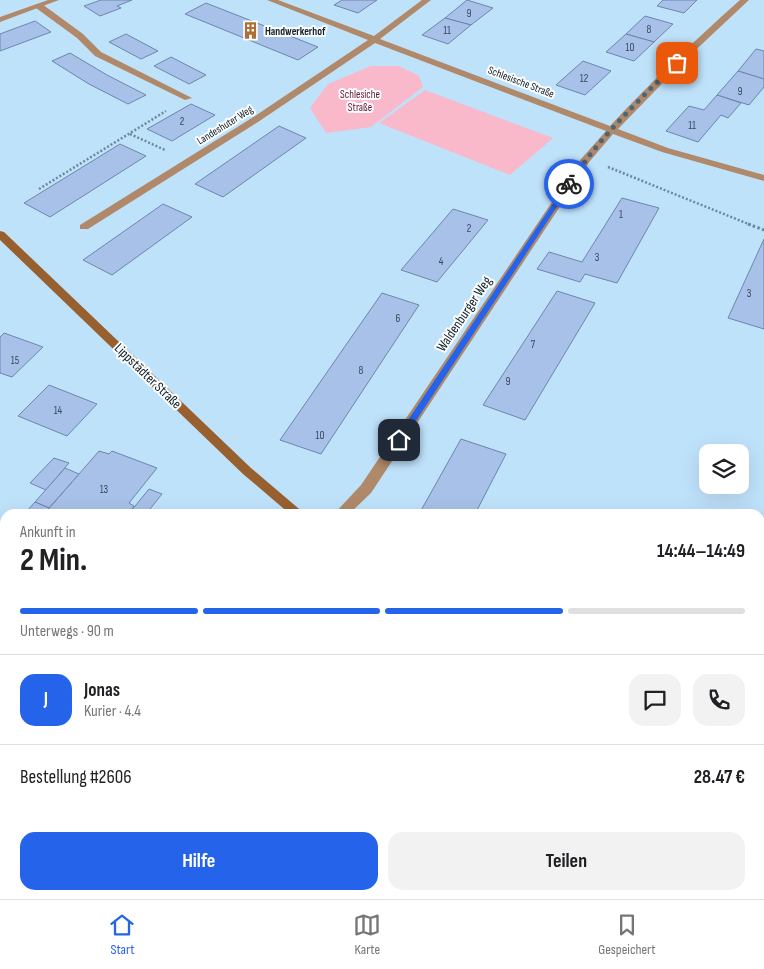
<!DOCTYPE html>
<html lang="de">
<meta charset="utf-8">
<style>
:root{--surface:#fff;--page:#f2f2f2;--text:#202124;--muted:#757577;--line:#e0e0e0;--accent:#2563eb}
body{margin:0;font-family:"Sofia Sans Condensed",sans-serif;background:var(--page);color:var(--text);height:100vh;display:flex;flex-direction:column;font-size:19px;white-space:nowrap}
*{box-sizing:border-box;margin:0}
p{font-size:16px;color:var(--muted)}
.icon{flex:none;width:28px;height:28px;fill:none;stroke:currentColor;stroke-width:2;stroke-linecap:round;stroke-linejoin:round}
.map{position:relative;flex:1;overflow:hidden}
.side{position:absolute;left:0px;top:509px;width:765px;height:391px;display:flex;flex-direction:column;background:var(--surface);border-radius:15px 15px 0 0;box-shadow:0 5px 20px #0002}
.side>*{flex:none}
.fabs{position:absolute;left:699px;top:444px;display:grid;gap:10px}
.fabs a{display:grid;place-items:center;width:50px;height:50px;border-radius:10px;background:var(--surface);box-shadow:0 5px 20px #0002;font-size:25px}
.pin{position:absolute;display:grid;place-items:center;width:42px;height:42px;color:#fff;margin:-21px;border-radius:10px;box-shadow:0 2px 8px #0006}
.courier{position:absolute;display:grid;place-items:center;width:50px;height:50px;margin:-25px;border:4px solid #2563eb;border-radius:50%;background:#fff;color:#222;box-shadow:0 1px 6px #0007}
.head em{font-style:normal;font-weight:700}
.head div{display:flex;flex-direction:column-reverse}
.head{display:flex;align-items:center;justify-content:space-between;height:85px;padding:0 20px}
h1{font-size:32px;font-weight:700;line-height:38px}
.bar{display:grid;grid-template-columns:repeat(4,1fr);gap:8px 5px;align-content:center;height:60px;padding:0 20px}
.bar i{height:6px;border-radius:4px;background:var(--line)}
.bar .current{background:var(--accent)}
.bar p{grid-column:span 4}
.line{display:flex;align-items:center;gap:12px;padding:0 20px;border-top:1px solid var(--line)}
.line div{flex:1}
.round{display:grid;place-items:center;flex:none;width:52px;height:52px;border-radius:15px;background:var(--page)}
.action{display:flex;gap:10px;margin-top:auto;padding:10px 20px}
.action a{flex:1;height:58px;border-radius:15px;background:var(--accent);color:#fff;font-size:20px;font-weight:700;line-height:58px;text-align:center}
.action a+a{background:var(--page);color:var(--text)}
.menu{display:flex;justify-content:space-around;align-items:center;height:70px;border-top:1px solid var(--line);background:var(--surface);font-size:14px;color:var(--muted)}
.menu a{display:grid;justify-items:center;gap:2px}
.menu .current{color:var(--accent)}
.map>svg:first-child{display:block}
</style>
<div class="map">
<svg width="764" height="899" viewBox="0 0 764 899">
<rect width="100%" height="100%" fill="#bfe2fb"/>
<g fill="#fab8cb">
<path d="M371,66H399L419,76L423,87L371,127L326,133L310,108L328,84Z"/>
<path d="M425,90L553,138L510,175L379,123Z"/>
<path d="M0,656L5,659V865L0,862Z"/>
</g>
<g fill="#a8c1e9" stroke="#6e85ab">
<path d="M101,0H132L117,6L121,8L100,16L84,6Z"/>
<path d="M342,0H377L358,13L334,5Z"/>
<path d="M467,0L493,8L471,25L445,18Z"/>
<path d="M663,0H697L684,13L657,6Z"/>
<path d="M206,3L318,47L298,60L185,14Z"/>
<path d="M645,16L673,24L654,42L626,34Z"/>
<path d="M445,18L471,25L448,44L422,35Z"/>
<path d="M35,21L51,32L0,51V34Z"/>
<path d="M126,34L158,51L141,59L109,42Z"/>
<path d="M626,34L654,42L634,61L606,52Z"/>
<path d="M756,49L764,51V79L738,71Z"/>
<path d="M70,53L107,75L146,95L128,104L89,84L52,61Z"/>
<path d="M171,57L206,75L189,84L154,66Z"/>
<path d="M583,61L611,71L585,95L556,85Z"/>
<path d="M738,71L764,79V87L749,105L717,95Z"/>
<path d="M717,95L741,103L728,118L721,115L698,142L666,131L689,106L704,110Z"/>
<path d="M191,104L215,115L172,141L147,129Z"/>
<path d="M279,126L306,138L223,197L195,184Z"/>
<path d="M120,144L146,156L50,217L24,203Z"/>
<path d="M622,198L659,208L617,283L585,274L580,282L537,269L549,252L582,262Z"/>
<path d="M163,204L192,217L112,275L83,260Z"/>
<path d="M453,209L488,220L437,282L401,270Z"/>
<path d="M764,239V329L728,318Z"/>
<path d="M557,291L595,303L525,420L483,405Z"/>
<path d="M382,293L419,305L321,454L280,440Z"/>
<path d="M4,333L43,347L12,377L0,373V337Z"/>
<path d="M49,385L97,404L67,436L18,416Z"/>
<path d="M461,439L506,454L475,514H419Z"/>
<path d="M99,451L109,454L112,451L157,468L129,503L134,506L128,514L45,513Z"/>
<path d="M54,458L69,463L46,490L30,483Z"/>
<path d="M65,468L79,474L49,508L35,502Z"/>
<path d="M149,489L162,494L146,514L131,511Z"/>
<path d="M35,502L49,508L45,513L47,514H35L27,511Z"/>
<path d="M760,849L764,851V899H722L713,895H760Z"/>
<path d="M77,895H96L93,899H84Z"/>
<path d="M229,895H281L278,899H227Z"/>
<path d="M385,895H406L404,899H392Z"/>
<path d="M674,895H712L711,899H673Z"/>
</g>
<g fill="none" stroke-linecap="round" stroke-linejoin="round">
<g stroke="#6e889b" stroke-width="2.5" stroke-dasharray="2 2" stroke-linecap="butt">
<path d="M130,134L165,150"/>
<path d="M608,167L751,225"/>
<path d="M39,189L166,111"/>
</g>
<path stroke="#6e889b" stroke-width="3" stroke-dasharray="2.5 2.5" stroke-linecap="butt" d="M748,224L764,230"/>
<g stroke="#6e889b" stroke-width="4" stroke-dasharray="3 3" stroke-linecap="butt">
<path d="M0,675L5,678"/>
<path d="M0,787L5,781"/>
<path d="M0,890L5,894"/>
<path d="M7,895L13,899"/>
</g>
<path fill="#b0896a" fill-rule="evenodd" d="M36,4H42L83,34L101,52L192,98L185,100L95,56L77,38L36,8Z"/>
<g fill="#b0896a" fill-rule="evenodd">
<path d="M48,0H59L0,22V17Z"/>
<path d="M267,0H278L374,36L422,0H431L380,39L610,126C651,82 695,40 740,0H749L686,59L618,129L668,148L764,175V181L662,152L613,134L590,161L371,493L349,514H334L361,485L581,159L606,131L375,43L261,120L88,229H80V225L255,116L368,40Z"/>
<path d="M159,895H177L175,899H157Z"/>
</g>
<g fill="#98602e" fill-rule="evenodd">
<path d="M0,231L4,232L251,468L305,514H290L243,474L0,240Z"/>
<path d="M760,743L764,744V759L760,758Z"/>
</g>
</g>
<path fill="#2563eb" d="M569,182L572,184L402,442H396V438L566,184Z"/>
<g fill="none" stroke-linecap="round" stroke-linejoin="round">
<path stroke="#4d6574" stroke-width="5" stroke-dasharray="0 9" d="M569,184C599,138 638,101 677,63"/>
</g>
<defs>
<symbol id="building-bare" viewBox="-9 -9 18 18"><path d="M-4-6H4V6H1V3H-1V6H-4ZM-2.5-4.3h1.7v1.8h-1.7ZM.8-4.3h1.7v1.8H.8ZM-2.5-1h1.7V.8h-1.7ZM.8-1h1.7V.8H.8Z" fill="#ae6f36" stroke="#fdfdfd" stroke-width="2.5" paint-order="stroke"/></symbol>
</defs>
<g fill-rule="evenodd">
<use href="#building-bare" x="238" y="18" width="25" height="25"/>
</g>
<g text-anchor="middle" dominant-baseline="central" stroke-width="4" stroke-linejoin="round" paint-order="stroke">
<g font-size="11" fill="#36495b">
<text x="469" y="13">9</text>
<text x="649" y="29">8</text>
<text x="447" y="30">11</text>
<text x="630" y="47">10</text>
<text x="584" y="78">12</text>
<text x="740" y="91">9</text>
<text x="182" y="121">2</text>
<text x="692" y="125">11</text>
<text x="621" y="214">1</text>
<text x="469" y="228">2</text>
<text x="597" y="257">3</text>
<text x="441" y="261">4</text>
<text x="749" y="293">3</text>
<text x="398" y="318">6</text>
<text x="533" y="344">7</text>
<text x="15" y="360">15</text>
<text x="361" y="370">8</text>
<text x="508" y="381">9</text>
<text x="58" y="410">14</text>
<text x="320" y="435">10</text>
<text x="104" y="489">13</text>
</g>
<g font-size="11" font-weight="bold" fill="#10212c" stroke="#fdfdfd" text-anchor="start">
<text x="265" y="31">Handwerkerhof</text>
</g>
<g font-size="11" fill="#10212c" stroke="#fdfdfd">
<text transform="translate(521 82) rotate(21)">Schlesische Straße</text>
<text transform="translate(225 125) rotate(-32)">Landeshuter Weg</text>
</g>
<g font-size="11" fill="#631436" stroke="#fdfdfd">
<text x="360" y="94">Schlesiche<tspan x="360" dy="13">Straße</tspan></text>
</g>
<g font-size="14" fill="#10212c" stroke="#fdfdfd">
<text transform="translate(464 314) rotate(-56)">Waldenburger Weg</text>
<text transform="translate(148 376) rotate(44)">Lippstädter Straße</text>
</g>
</g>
</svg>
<div class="fabs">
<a><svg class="icon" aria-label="layers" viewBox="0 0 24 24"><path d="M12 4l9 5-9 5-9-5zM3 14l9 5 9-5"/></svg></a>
</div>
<div class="pin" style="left:677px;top:63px;background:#ea580c"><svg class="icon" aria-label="bag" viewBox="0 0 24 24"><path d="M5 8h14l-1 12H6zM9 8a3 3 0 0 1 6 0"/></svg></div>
<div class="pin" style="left:399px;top:440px;background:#1f2937"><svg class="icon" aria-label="home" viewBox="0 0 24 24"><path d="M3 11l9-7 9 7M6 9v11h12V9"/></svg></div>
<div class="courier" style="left:569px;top:184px"><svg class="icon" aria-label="bike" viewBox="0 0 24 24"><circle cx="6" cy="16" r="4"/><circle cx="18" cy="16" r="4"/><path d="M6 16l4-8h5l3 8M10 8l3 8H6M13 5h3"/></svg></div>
<section class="side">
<div class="head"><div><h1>2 Min.</h1><p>Ankunft in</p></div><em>14:44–14:49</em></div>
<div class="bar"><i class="current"></i><i class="current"></i><i class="current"></i><i></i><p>Unterwegs · 90 m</p></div>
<div class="line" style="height:90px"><b class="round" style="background:var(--accent);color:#fff">J</b><div><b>Jonas</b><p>Kurier · 4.4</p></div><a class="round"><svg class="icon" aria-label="chat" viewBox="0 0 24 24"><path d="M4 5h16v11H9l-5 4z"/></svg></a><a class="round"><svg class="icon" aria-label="phone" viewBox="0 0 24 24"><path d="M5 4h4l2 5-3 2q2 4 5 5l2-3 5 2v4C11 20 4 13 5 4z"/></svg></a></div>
<div class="line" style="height:65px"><div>Bestellung #2606</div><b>28.47 €</b></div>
<div class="action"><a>Hilfe</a><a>Teilen</a></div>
</section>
</div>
<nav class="menu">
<a class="current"><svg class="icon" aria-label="home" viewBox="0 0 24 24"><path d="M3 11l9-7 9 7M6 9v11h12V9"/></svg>Start</a>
<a><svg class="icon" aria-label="map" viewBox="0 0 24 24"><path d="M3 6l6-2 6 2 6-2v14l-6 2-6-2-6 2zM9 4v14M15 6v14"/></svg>Karte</a>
<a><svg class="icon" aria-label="saved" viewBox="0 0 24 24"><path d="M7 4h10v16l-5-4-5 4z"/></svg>Gespeichert</a>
</nav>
